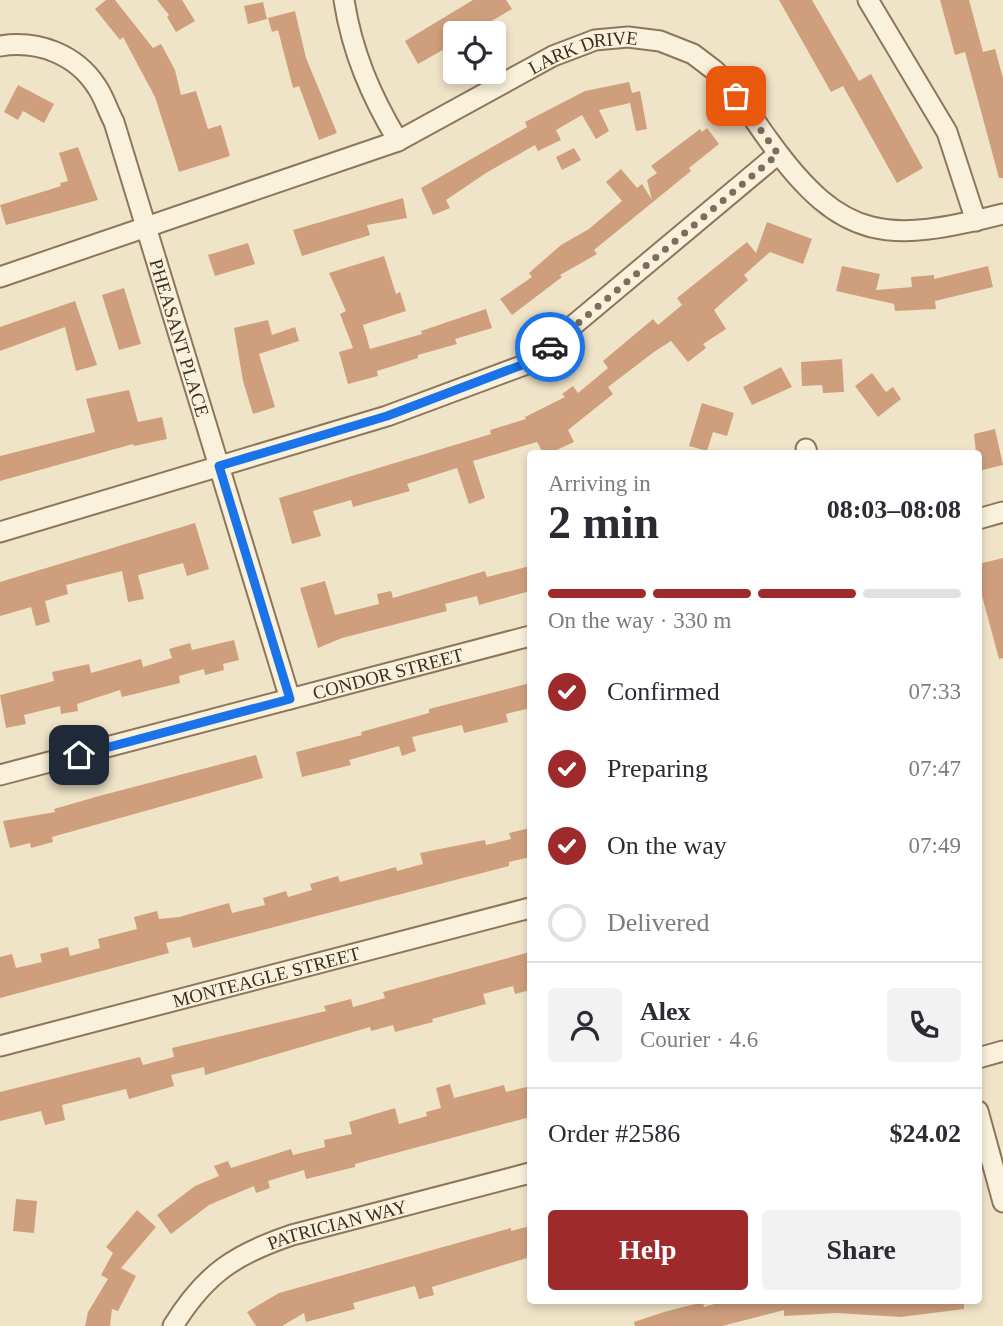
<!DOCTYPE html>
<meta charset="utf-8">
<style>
:root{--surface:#fff;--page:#f2f2f3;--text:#2b2b33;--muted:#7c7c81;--line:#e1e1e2;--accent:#9e2a2b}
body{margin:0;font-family:Georgia,serif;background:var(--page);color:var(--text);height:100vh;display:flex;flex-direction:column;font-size:26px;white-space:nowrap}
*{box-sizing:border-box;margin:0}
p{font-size:23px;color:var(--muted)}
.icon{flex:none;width:38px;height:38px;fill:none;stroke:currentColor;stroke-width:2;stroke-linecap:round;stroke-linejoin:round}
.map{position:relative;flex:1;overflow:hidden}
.details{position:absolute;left:527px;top:450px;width:455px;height:854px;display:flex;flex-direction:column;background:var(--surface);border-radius:7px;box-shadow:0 4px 10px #0003}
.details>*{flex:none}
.buttons{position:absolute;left:443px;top:21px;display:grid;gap:14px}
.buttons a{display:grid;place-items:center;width:63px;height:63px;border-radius:7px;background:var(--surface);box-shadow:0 4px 10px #0003;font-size:35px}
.pin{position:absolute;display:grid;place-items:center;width:60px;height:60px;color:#fff;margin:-30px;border-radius:14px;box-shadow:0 4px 10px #0006}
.courier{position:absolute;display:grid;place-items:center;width:70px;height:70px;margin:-35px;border:5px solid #1a73e8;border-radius:50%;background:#fff;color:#222;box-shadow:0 2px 9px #0007}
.head em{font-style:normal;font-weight:700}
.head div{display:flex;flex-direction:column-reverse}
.head{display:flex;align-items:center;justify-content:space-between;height:119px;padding:0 21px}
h1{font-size:46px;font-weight:700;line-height:52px}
.bar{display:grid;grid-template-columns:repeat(4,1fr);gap:10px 7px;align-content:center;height:84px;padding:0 21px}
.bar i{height:9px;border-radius:5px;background:var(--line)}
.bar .active{background:var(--accent)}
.bar p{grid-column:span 4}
.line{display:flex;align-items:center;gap:18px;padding:0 21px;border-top:2px solid var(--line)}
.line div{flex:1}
.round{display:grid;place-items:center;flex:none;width:74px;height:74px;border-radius:7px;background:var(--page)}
ol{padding:0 21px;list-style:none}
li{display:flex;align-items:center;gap:21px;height:77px}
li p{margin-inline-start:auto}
li .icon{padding:7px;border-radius:50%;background:var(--accent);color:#fff;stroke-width:4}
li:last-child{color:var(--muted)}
li i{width:38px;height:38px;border:4px solid var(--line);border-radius:50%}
.action{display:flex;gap:14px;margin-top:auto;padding:14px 21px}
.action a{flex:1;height:80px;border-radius:7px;background:var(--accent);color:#fff;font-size:28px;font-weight:700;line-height:80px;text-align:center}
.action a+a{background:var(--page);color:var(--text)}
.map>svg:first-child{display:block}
</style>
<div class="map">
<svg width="1003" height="1326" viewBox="0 0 1003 1326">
<rect width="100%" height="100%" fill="#f0e4c8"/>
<g fill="#cf9f7d">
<path d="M106,0H115L153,48L161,44L175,70L181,95L196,91L208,129L221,125L230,156L179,172L155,97L123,37L120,40L95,9Z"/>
<path d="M157,0H182L195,21L176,32L167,17L169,15Z"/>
<path d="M473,0H506L512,9L471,33H455V43L418,64L405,41Z"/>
<path d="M779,0H812L859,81L871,74L923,168L897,183L843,86L831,92Z"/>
<path d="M940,0H969L983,52L995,49L1003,78V178H999L965,52L955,55Z"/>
<path d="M263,2L267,19L248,24L244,6Z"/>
<path d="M295,11L306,58L337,133L319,140L299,86L293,88L278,30L272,32L268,18Z"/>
<path d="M629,82L632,93L640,91L647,129L636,131L630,103L599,110L609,131L596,139L582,115L556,130L561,140L538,151L535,145L486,173L446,200L450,208L433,215L421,188L527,127L525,122L585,91Z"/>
<path d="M18,85L54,104L44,123L23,111L18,120L4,112Z"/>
<path d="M707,128L719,144L689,168L691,171L594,250L597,254L560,275L562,277L512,315L500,299L532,277L529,273L561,245L589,229L622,201L606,182L621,169L637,188L642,184L652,200L647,180L657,173L651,166L700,129L702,132Z"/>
<path d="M78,147L98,200L6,225L0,205L61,186L60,183L68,181L59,153Z"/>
<path d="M574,148L581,160L562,170L556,157Z"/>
<path d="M403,198L407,218L367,225L370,235L302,256L293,230Z"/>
<path d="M767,222L812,239L803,264L770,252L744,275L748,280L714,310L726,329L703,344L706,348L688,362L671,341L654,352L608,387L613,394L568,430L574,442L550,453H543L537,442L473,461L485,498L469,504L457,468L407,484L410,491L353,507L351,500L313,511L321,536L292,544L279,498L491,434L490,430L526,419L525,417L565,397L562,394L573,386L578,393L608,368L603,361L653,319L658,325L682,305L677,298L747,242L756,253Z"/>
<path d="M248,243L255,264L215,276L208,255Z"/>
<path d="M384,256L396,294L400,292L406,311L363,325L370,349L422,334L421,331L486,309L492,328L455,339L457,344L418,355V358L377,371L378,376L348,384L339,352L353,348L340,314L346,311L329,273Z"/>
<path d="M842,266L880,274L876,290L912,287L911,277L934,275V279L988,266L993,287L935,301L936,309L895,311L894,304L836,291Z"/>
<path d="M124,288L141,344L119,350L102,295Z"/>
<path d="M75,301L97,365L76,371L65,327L0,351V327Z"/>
<path d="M268,320L272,335L295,327L299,341L259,354L275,407L253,414L243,381L234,328Z"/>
<path d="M842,359L844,392L823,393L822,385L802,386L801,362Z"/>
<path d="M781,367L792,387L752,405L743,387Z"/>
<path d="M872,373L886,392L893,387L901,399L878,417L855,386Z"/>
<path d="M129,390L138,422L162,417L167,439L134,446L133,444L0,481V456L95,432L86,399Z"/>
<path d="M702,403L734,413L727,436L713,432L707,451L689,446Z"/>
<path d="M995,429L1003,465L978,471L974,434Z"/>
<path d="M195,523L209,569L187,576L183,563L138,575L144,599L128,602L122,571L66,585L68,594L45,601L50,622L36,626L31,607L0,616V582Z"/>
<path d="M1003,558V658L999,659L978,581V564Z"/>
<path d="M530,566V591L479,605L477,596L445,604L447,611L342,638L318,648L300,588L325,581L335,615L379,604L377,594L391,591L393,598L485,571L487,577Z"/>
<path d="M234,640L239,660L223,664L224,670L205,675L204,669L179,676L180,683L122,697L120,690L77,704L78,711L61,714L60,706L24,715L26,724L6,728L0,695L54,681L52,672L89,664L91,673L141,659L143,667L172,658L169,649L190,643L192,650Z"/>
<path d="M530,683V708L506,714L508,722L464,733L462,725L412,737L416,751L402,756L399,746L349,760L351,765L302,777L296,752L362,735L361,732L429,713V709Z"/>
<path d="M256,755L263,778L52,837L53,842L31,848L30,843L10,848L3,821L55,812L54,809L99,796Z"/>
<path d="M530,828V857L509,862V866L193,948L190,937L166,943L169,953L0,998V957L12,954L16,968L42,962L40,954L68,947L70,956L100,948L98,939L137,929L134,917L157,911L159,919L179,917L229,903L232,913L265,905L263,898L286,891L288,897L312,890L310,884L338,876L340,882L396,867L397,871L423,864L420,853L485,840L486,845L511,839L509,833Z"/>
<path d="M530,952V990L515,994L513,986L483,994L486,1004L432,1019L433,1022L395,1032L393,1025L371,1031L370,1027L205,1075L204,1067L171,1075L174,1086L129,1099L126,1089L62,1105L65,1120L45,1125L41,1111L0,1121V1092L140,1057L143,1065L174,1057L172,1048L326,1011L324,1006L351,999L353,1007L385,998L383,992Z"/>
<path d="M450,1084L454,1098L504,1085L506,1092L530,1086V1117L355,1164V1167L306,1179L304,1170L268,1181L270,1188L256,1193L254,1186L209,1205L171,1234L157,1215L195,1186L219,1176L214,1166L228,1161L231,1168L291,1149L293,1155L325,1147L324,1140L352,1134L349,1122L395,1108L399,1124L427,1116L426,1112L441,1108L436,1088Z"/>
<path d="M16,1199L37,1201L34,1233L13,1231Z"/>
<path d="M137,1210L156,1227L121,1268L136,1276L118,1311L112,1309L110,1326H85L88,1312L108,1279L101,1275L113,1253L106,1247Z"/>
<path d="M530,1226V1257L432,1287L434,1295L419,1299L415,1286L353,1303L355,1309L306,1322L304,1313L282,1326H256L247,1312L279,1293L511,1228V1231Z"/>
<path d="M728,1300H964V1309L901,1317L837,1313L784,1316V1310L722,1326H635L634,1322L664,1312L703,1302L704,1307Z"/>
</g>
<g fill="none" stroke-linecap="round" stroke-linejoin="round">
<defs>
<g id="street">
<path d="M344,0C352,52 371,96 398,141"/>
<path d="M868,0L947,132L976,221"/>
<path id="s1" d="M0,46C38,40 76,54 97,87C104,97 108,111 114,122L290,699"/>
<path id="s2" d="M0,277L398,141L553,56L595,40L628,37L660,41L693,54L714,70C736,89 752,118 770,142C843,243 888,243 1003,214"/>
<path d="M806,449L807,453"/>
<path d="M978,519L1003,512"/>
<path d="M0,532L387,416L527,364L778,154"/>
<path id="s3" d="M0,775L530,636"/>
<path id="s4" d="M0,1046L530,908"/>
<path d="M978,1058L1003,1051"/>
<path d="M978,1111L1003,1202"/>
<path id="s5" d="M173,1326C205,1274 235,1254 292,1235L530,1173"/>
</g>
</defs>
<use href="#street" stroke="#8d765c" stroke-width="23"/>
<use href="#street" stroke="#faf1dc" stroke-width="19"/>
</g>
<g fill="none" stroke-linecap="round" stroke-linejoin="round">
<path stroke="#7c6e5b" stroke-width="7" stroke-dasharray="0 12.6" d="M550,347L778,154L736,96"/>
<path stroke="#1a73e8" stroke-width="9" d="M79,755L290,699L219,466L387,416L527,363L550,347"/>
</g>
<g text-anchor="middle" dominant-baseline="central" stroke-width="6" stroke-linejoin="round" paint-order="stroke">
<g font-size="19" fill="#3d2e20" stroke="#f7eed8">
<text stroke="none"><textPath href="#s2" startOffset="628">LARK DRIVE</textPath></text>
<text stroke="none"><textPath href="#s1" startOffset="376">PHEASANT PLACE</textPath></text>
<text stroke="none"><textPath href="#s3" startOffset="401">CONDOR STREET</textPath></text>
<text stroke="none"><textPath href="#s4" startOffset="275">MONTEAGLE STREET</textPath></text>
<text stroke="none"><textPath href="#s5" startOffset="200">PATRICIAN WAY</textPath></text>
</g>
</g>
</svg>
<div class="buttons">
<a><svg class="icon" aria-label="locate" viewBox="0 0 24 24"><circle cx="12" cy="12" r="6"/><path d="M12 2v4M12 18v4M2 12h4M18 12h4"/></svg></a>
</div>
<div class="pin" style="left:736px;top:96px;background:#ea580c"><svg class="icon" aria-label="bag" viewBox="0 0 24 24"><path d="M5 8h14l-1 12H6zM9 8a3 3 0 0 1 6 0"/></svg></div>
<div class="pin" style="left:79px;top:755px;background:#1f2937"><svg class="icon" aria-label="home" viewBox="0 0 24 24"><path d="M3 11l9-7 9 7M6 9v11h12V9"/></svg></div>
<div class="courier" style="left:550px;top:347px"><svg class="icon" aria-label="car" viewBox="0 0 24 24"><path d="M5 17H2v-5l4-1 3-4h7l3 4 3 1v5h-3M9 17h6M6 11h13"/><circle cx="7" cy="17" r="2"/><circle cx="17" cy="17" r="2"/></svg></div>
<section class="details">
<div class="head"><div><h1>2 min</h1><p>Arriving in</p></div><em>08:03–08:08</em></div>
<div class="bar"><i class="active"></i><i class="active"></i><i class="active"></i><i></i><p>On the way · 330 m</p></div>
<ol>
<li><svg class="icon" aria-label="check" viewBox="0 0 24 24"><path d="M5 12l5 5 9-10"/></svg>Confirmed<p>07:33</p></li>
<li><svg class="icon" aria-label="check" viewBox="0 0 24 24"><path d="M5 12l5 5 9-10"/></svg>Preparing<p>07:47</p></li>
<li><svg class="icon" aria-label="check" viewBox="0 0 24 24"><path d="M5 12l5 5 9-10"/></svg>On the way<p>07:49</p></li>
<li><i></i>Delivered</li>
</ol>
<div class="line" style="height:126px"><a class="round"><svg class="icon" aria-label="person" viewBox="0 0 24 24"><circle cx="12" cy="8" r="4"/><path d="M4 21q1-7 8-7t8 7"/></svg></a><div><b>Alex</b><p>Courier · 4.6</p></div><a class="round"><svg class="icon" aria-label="phone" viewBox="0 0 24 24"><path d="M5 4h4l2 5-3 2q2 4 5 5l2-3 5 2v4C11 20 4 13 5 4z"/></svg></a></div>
<div class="line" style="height:91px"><div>Order #2586</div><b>$24.02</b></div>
<div class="action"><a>Help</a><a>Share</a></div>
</section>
</div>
